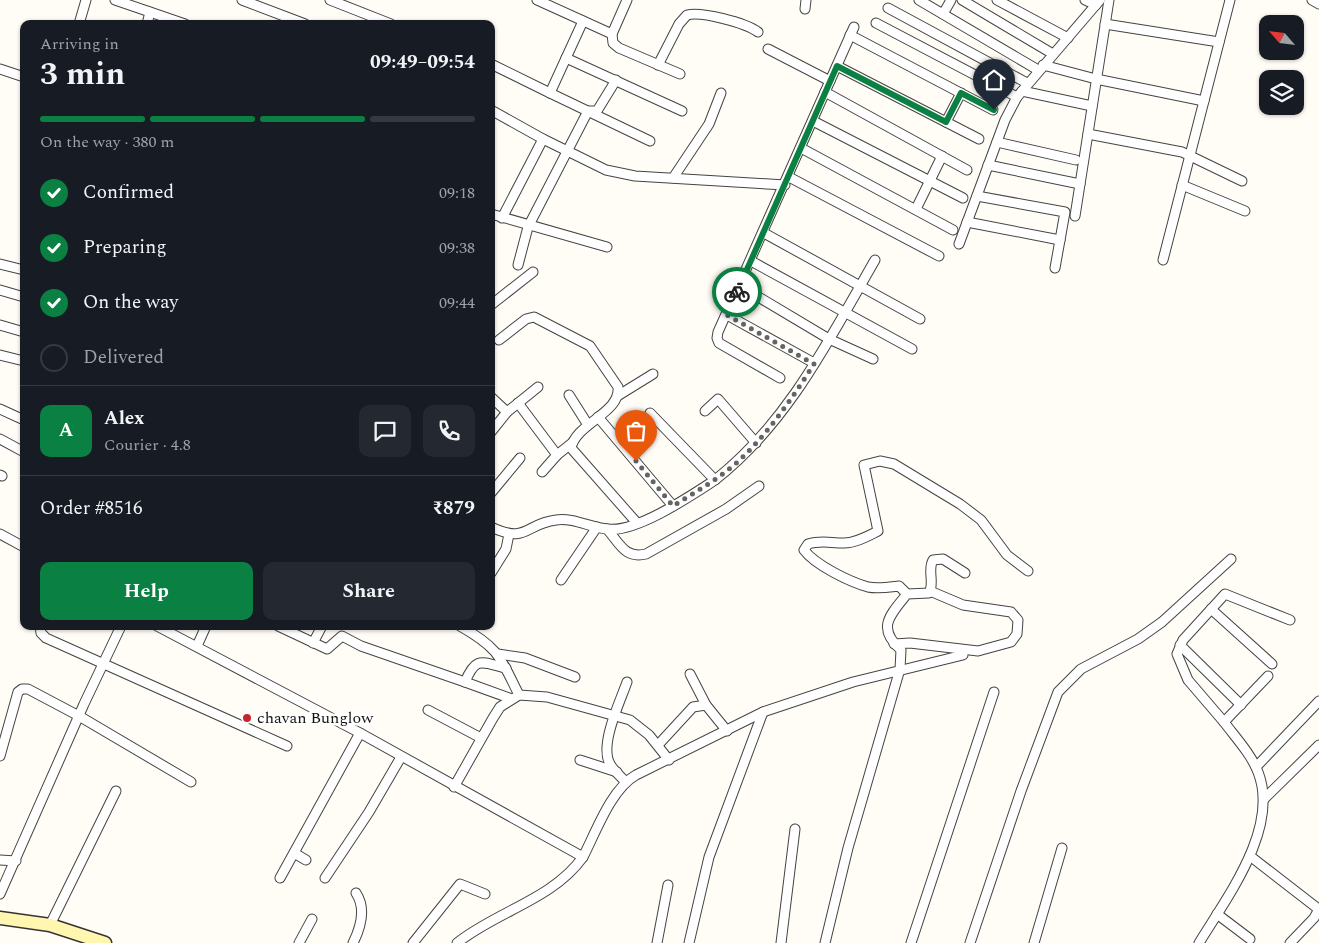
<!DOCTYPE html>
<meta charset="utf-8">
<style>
:root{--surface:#171b24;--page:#242831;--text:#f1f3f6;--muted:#9ea1a6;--line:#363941;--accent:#0b8043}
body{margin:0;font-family:Spectral,serif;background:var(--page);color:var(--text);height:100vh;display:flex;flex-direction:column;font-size:19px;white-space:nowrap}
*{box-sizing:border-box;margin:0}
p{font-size:16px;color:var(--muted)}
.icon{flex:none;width:28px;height:28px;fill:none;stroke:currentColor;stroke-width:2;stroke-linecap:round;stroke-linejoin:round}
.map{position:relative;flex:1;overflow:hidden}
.side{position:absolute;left:20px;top:20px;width:475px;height:610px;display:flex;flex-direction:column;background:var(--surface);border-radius:10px;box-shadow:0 1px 4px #0004}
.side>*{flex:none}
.needle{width:32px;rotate:298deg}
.buttons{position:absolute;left:1259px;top:15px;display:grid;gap:10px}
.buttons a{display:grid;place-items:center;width:45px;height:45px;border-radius:10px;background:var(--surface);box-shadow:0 1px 4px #0004;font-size:25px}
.pin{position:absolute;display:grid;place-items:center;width:42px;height:42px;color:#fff;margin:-51px -21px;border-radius:50% 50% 50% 0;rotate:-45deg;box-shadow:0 0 5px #0007}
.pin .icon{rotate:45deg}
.courier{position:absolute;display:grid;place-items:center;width:50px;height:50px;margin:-25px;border:4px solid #0b8043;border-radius:50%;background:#fff;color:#222;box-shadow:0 1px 6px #0007}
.summary em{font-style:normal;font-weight:700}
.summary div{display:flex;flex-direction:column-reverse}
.summary{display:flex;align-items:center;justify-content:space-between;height:85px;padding:0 20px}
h1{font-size:32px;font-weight:700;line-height:38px}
.bar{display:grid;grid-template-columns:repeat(4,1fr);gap:8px 5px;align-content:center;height:60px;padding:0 20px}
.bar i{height:6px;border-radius:4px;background:var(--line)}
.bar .on{background:var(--accent)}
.bar p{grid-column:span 4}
.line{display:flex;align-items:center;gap:12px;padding:0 20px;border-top:1px solid var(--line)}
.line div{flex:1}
.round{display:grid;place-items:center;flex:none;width:52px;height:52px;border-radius:10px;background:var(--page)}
ol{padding:0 20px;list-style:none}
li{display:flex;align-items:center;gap:15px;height:55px}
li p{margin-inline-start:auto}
li .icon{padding:5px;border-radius:50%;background:var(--accent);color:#fff;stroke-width:4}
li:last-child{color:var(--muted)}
li i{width:28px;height:28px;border:2px solid var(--line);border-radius:50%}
.button{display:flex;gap:10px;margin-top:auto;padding:10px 20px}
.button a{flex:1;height:58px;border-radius:10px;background:var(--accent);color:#fff;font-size:20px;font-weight:700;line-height:58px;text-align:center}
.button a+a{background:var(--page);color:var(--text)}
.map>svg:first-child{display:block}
</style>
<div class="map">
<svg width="1319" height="943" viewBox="0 0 1319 943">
<rect width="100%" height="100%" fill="#fffdf5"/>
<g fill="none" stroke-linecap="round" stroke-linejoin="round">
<defs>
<g id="street">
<path d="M115,0L185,24"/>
<path d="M242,0L305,24"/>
<path d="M330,0L391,24"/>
<path d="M537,0L612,34"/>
<path d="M627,0L612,34L613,43L619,48L680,74"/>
<path d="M919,0L1038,70"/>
<path d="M962,0L1053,54"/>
<path d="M997,0L1068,38"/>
<path d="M1085,0L1096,5"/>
<path d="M1312,0L1319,4"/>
<path d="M888,8L1027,83"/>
<path d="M805,9L806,0"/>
<path d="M943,14L951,0"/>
<path d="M876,23L1017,97"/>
<path d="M79,24L86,0"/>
<path d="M147,24L150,12"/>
<path d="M1105,24L1219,42"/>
<path d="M850,35L993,110"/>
<path d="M768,49L830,81"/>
<path d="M566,58L682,111"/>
<path d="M491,64L550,93L583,21"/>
<path d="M658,65L679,24L687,15C701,11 746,23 758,32"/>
<path d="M1043,65L1096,79L1204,101"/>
<path d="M837,66L979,139"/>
<path d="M0,69L24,77"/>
<path d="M1022,91L1092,106"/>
<path d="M825,92L967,170"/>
<path d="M550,93L650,141"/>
<path d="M491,110L543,139L606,170L635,176L785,185"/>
<path d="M813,121L963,198"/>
<path d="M946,122L961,93"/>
<path d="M1088,134L1182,152L1242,181"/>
<path d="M997,142L1076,160"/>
<path d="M801,148L953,230"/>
<path d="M988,165L1080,184"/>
<path d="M789,177L939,256"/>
<path d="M673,178L709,124L721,93"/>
<path d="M1182,185L1245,211"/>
<path d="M977,196L1065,212L1055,268"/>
<path d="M916,209L942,156"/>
<path d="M491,214L607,247"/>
<path d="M1075,216L1109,0"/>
<path d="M502,218L543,139"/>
<path d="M967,222L1060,240"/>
<path d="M764,233L920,319"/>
<path d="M959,244L1005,120L1017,97L1100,0"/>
<path d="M1163,260L1230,0"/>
<path d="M751,261L912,349"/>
<path d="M0,264L24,270"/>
<path d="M518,265L528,227L588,111H597L616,80"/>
<path d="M740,286L829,339L873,359"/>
<path d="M0,290L24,297"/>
<path d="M491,305L533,272"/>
<path d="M727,315L814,363"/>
<path d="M0,325L24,332"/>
<path d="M499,340L526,319L534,317L590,346L618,387C621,413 576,423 571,448L637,523"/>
<path d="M0,355L24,361"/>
<path d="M780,378L719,343L717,338L718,332L854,27"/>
<path d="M569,395L588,425"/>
<path d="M619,395L653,374"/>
<path d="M491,397L507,412"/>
<path d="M518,403L557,455"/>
<path d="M0,409L24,420"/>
<path d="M705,411L718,399L756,443"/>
<path d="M598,417L673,506"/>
<path d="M491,432L507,412L538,387"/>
<path d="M0,439L24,452"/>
<path d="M542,472L557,455L572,443"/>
<path d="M0,475L2,476"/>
<path d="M715,480C788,423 830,338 875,260"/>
<path d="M491,493L520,458"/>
<path d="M491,527C528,544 524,524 556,520C573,517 591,528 608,529C636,533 692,495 715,480L650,413"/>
<path d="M607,529C620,544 625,559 646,554L726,509L759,486"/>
<path d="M0,534L24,547"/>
<path d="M491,573L506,549L509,534"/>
<path d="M561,580L597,527"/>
<path d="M907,594L899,586C890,587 878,589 868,587C850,582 815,565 804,550L808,544C821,540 830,543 844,543C856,543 868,536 878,531L864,465L880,461L894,464L960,504L981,520L1007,555L1028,571"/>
<path d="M1211,609L1272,664"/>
<path d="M40,626L41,633L46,638L287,746"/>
<path d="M157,626L360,733L583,857C596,832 611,789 636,775L763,712L853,682L963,655"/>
<path d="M278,626L327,649L342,636L361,646L465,682C476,656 481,662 506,668"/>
<path d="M460,626C499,648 500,657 519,695"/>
<path d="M313,643L322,626"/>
<path d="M894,644L910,643L978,651L1011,642L1017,634L1018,620L1011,612L963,605L930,591"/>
<path d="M1180,645L1241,705"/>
<path d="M197,646L206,626"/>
<path d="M498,654L525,658L575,677"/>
<path d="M690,674L706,705"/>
<path d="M465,682L512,699"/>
<path d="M428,710L481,738"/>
<path d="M1224,722L1188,680L1177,654L1183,640L1225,594L1290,620"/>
<path d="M658,745L693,707L706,705L727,731"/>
<path d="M0,756L18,692L22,689H28L79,716L191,782"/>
<path d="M580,760L617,772"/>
<path d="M1256,767L1319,701"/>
<path d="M625,781C620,776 613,770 610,764C599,745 620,702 627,682"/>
<path d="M454,787L493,718L500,707L519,695L547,697L630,720L649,735L669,760"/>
<path d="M1264,799L1319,745"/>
<path d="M294,853L306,860"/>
<path d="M1250,856L1317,908L1318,911L1314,918L1290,943"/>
<path d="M0,860L16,861"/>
<path d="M280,878L360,733"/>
<path d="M325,878L369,812L401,757"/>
<path d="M0,894L84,704L121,626"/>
<path d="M1217,914L1250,939"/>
<path d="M50,925L116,791"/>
<path d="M299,943L312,919"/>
<path d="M353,943C361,927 366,908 356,893"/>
<path d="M413,943L460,884L485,894"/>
<path d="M457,943C497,911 552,900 583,857"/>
<path d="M657,943L668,885"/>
<path d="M689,943L709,857L763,712"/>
<path d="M781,943L795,829"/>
<path d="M825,943L848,848L900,669L901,650C876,628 890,615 907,594L929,593C935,583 927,570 933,560L943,559L965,573"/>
<path d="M911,943L994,692"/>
<path d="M970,943L1021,791L1058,692L1081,669L1138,639L1162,622L1231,559"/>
<path d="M1034,943L1062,848"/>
<path d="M1199,943C1227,897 1280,828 1258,772C1251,754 1236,738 1224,722L1268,676"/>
</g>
<path id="secondary" d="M0,918L50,925L105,943"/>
</defs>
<use href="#street" stroke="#444" stroke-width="11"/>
<use href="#secondary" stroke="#333" stroke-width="15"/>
<use href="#street" stroke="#fff" stroke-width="9"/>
<use href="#secondary" stroke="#fff6b0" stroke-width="12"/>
</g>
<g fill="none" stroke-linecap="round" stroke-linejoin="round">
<path stroke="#646461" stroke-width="5" stroke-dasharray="0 9" d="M636,461L673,506C694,493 715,481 734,465C766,437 791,400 814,364L727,315L737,292"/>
<path stroke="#0b8043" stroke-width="6" d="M737,292L837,66L946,122L961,93L994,110"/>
</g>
<circle fill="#c4262e" stroke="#fff" stroke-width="2" cx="247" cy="718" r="5"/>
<g text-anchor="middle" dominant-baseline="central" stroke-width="5" stroke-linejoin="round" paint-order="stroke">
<g font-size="16" fill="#111" stroke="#fff" text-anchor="start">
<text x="257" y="718">chavan Bunglow</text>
</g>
</g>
</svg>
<div class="buttons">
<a><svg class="needle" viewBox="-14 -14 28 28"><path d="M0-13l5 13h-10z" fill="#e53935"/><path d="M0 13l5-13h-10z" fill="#9ea1a6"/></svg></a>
<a><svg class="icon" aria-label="layers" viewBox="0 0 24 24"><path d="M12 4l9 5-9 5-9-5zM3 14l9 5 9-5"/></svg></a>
</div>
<div class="pin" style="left:636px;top:461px;background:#ea580c"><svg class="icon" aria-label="bag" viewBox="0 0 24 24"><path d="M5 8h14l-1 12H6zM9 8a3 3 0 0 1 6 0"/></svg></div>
<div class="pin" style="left:994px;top:110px;background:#1f2937"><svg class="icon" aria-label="home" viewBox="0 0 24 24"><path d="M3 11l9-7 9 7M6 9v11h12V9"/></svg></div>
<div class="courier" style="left:737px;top:292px"><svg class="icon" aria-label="bike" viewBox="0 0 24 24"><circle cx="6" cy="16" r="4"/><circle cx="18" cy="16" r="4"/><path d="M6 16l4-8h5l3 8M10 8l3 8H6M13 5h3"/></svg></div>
<section class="side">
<div class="summary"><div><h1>3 min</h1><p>Arriving in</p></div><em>09:49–09:54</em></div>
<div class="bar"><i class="on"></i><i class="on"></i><i class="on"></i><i></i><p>On the way · 380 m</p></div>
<ol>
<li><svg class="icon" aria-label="check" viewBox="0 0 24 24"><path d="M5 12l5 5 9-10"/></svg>Confirmed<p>09:18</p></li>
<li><svg class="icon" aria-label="check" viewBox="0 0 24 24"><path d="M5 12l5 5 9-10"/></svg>Preparing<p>09:38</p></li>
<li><svg class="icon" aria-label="check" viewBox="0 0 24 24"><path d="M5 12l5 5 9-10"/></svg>On the way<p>09:44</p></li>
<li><i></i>Delivered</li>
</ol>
<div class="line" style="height:90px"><b class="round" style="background:var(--accent);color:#fff">A</b><div><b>Alex</b><p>Courier · 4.8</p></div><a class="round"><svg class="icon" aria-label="chat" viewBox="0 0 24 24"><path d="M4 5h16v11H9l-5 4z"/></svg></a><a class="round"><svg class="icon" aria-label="phone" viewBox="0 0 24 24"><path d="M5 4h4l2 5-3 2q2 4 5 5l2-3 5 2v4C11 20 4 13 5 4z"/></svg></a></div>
<div class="line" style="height:65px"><div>Order #8516</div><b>₹879</b></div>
<div class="button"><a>Help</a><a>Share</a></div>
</section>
</div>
